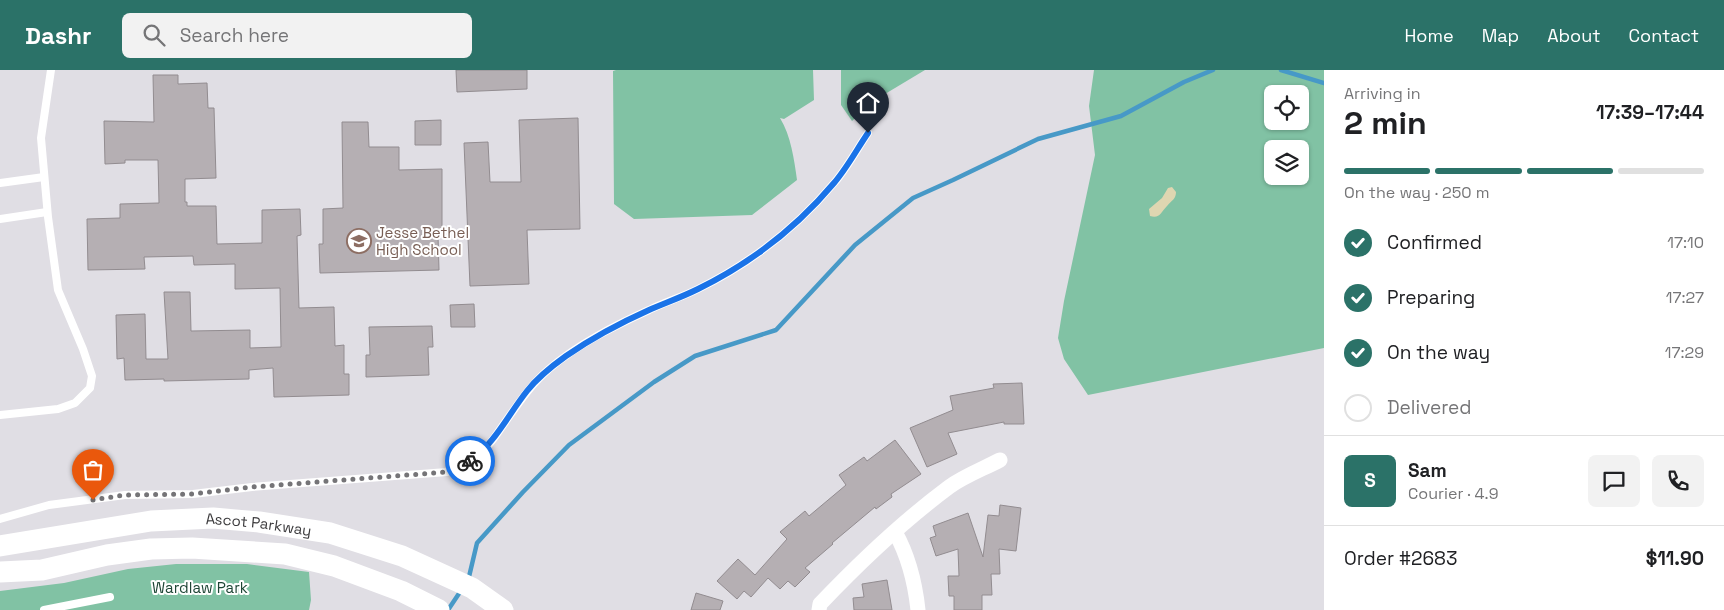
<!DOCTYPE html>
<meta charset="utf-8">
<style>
:root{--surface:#fff;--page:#f2f2f2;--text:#202124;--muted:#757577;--line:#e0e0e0;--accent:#2b7268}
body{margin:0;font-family:"Space Grotesk",sans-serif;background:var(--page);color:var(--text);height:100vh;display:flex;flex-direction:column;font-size:19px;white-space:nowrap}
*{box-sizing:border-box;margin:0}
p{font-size:16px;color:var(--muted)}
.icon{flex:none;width:28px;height:28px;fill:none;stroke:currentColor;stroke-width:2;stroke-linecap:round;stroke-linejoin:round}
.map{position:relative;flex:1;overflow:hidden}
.drawer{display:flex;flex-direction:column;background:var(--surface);width:400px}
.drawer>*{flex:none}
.buttons{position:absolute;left:1264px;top:15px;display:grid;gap:10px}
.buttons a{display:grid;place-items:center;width:45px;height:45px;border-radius:8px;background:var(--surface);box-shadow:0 1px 4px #0004;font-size:25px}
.pin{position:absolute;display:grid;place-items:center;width:42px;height:42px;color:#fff;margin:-51px -21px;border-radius:50% 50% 50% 0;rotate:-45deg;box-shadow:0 0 5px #0007}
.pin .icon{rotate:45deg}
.courier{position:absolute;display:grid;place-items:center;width:50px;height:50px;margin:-25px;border:4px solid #1a73e8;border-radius:50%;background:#fff;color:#222;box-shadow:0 1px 6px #0007}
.overview em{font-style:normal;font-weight:800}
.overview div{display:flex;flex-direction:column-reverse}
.overview{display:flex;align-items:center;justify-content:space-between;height:85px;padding:0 20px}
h1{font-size:32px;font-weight:800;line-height:38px}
.bar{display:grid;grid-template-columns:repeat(4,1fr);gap:8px 5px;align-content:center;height:60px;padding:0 20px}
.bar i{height:6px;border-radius:4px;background:var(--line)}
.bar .active{background:var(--accent)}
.bar p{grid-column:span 4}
.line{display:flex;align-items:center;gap:12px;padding:0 20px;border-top:1px solid var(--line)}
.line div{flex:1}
.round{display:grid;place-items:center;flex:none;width:52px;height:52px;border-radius:8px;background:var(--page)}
ol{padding:0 20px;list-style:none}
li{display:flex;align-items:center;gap:15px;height:55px}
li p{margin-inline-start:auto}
li .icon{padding:5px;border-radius:50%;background:var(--accent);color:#fff;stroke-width:4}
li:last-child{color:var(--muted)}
li i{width:28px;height:28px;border:2px solid var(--line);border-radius:50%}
header{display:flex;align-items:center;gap:30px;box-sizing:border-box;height:70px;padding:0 25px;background:var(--accent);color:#fff}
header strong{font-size:24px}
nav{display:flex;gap:28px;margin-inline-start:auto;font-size:18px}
.search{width:350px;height:45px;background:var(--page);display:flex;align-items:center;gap:12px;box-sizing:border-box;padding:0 18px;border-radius:8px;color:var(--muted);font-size:19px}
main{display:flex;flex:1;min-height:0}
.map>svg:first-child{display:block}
</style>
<header>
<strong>Dashr</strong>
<div class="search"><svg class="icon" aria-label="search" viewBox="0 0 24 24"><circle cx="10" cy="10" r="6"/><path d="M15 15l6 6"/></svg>Search here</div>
<nav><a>Home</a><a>Map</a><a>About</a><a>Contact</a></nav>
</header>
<main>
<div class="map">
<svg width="1324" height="540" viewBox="0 0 1324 540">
<rect width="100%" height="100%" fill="#e0dee4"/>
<g fill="#81c2a4" fill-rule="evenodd">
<path d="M616,0H813L814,30L784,49L780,48C791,66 794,89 797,110L752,145L634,149L614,134L613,1Z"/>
<path d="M841,0H925L875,30L852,51L841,35Z"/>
<path d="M1094,0H1324V278L1088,325L1064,289L1058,268L1064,231L1095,85L1089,36ZM1272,24H1300V51H1272ZM1272,79H1300V106H1272Z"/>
<path d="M176,494H247L309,502L311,530L309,540H0V521L64,513L128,499Z"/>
</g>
<path fill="#dfd6b1" d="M1172,117L1176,122C1176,129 1172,130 1167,136C1161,142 1160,149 1150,146L1149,139L1162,128L1168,118Z"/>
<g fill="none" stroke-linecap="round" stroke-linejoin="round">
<g stroke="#4799c7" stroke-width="4.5">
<path d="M1281,0L1324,13"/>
<path d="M468,511L477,473L523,422L569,375L654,312L695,286L776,260L855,175L913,128L953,110L1038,69L1121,46L1184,12L1213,0"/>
<path d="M448,540L462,519"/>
</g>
</g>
<g fill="#b5afb3" stroke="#928c90">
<path d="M456,0H527V19L457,22Z"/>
<path d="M153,5H178V14L207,13L208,38H214L216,108L185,109V132H187V136H216L217,174L262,173V140L300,139L301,165L297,166L299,238L334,237L335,276L344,275V304H349V325L274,327L273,298L249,300V309L164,311V309L125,310L124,288L117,289L116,245L145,244L146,289H168L164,222H190L191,261L250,260V278L281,277L280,218L235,219V194L194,195L193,186L144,187L145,199L88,200L87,149L120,148V134L159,133L158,90H125V93L105,94L104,51L154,52Z"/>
<path d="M578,48L580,159L527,160L529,214L470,216L464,73L488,72L490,112H521L519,50Z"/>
<path d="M441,50V75H415V51Z"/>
<path d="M342,52H368L369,77H399V100L442,99V165H438L439,200L320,203L319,174H323V139L343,138Z"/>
<path d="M474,234L475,257H451L450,235Z"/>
<path d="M432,256L433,277H428L429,305L366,307V285H370L369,257Z"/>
<path d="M1022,313L1024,354H1004V352L948,363L957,384L927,397L910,358L953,340L950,326L994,318L993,314Z"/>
<path d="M895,370L921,404L891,424L892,427L876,439L875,437L832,473L833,474L805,498L810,502L795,517L788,511L780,519L768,508L751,527L744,521L737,529L717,511L738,489L755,505L787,469L780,462L805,441L809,446L846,415L839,405L864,387L867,391Z"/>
<path d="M1000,435L1021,438L1016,481L999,479L1000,504H991L992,525H982V540H954V526H949L948,506H959L958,479L936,486L930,468L936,466L933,456L968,443L983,487L988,445L999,446Z"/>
<path d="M887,510L892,540H854L853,528L864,527L862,514Z"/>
<path d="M696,523L723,531L720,540H691Z"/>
</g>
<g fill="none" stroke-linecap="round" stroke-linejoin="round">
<g stroke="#fff" stroke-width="8">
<path d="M0,113L44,107"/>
<path d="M0,149L47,142"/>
<path d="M0,345L58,339L75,333L90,318L92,306L83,279L58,220L48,147L41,68L51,0"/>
<path d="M0,449L49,435L125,425L193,424L252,417L447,402C458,397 470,393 480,384C488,377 495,367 501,358C516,337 529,316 549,299C578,274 614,256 649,240C665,232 682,227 698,219C749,194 797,157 834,113C847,98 857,79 868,63"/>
<path d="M44,540L110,527"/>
</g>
<g stroke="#fff" stroke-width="15">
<path d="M895,462C909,487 915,512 918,540"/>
<path d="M819,540L820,534C860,492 902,452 949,417C964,406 983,399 1000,390"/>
</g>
<g stroke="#fff" stroke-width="21">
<path id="s1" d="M0,476L151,451L213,448L259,452L330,463L402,486L472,518L503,540"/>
<path d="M0,502L42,500L107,485L151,479L192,478L285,484L334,496L401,521L439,540"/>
</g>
</g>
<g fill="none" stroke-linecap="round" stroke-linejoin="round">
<path stroke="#757477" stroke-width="5" stroke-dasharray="0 9" d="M93,430L125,425L193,424L252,417L447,402L470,391"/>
<path stroke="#1a73e8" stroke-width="6" d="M470,391C495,373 508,345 527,321C538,307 552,296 566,286C592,268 620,253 649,240C665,233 682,227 698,219C749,194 797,157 834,113C847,98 857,79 868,63"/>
</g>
<defs>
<symbol id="school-ring" viewBox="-11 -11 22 22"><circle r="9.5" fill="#fff" stroke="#8d6e63" stroke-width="1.5"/><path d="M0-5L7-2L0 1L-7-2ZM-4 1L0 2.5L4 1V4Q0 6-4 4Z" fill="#8d6e63"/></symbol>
</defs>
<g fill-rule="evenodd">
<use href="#school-ring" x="345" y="157" width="28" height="28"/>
</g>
<g text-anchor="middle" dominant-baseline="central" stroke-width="4" stroke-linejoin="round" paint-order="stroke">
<g font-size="15" fill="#785e54" stroke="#fff" text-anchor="start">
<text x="376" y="162">Jesse Bethel<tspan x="376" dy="17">High School</tspan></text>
</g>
<g font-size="15" fill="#3c3b3d" stroke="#fff">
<text stroke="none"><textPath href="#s1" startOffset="261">Ascot Parkway</textPath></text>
</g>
<g font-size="15" fill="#1f4636" stroke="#fff">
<text x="200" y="517">Wardlaw Park</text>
</g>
</g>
</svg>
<div class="buttons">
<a><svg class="icon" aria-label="locate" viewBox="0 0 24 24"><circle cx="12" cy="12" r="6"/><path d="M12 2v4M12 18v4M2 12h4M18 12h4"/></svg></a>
<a><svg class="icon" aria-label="layers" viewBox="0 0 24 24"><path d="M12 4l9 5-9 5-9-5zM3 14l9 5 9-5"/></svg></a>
</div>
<div class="pin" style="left:93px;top:430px;background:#ea580c"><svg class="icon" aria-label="bag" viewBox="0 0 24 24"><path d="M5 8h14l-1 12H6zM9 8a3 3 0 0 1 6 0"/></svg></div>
<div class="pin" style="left:868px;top:63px;background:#1f2937"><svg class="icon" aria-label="home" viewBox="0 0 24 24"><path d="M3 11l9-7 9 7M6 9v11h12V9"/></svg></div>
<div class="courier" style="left:470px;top:391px"><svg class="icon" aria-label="bike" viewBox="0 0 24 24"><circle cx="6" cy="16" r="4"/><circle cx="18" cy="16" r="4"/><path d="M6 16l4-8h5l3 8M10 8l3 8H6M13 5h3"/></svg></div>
</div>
<section class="drawer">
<div class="overview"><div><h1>2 min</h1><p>Arriving in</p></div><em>17:39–17:44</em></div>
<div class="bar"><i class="active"></i><i class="active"></i><i class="active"></i><i></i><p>On the way · 250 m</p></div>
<ol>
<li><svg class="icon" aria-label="check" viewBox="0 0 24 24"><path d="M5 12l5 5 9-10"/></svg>Confirmed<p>17:10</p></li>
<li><svg class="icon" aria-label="check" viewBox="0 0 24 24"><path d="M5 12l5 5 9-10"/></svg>Preparing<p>17:27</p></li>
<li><svg class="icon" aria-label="check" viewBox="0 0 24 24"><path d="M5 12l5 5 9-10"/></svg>On the way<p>17:29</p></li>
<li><i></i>Delivered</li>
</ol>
<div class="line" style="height:90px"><b class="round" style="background:var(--accent);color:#fff">S</b><div><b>Sam</b><p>Courier · 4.9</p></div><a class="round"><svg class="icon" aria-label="chat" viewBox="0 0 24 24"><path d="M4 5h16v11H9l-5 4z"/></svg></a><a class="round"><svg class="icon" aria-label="phone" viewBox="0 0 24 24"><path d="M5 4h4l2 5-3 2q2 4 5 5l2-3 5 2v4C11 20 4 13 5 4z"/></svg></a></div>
<div class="line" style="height:65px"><div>Order #2683</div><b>$11.90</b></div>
</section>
</main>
